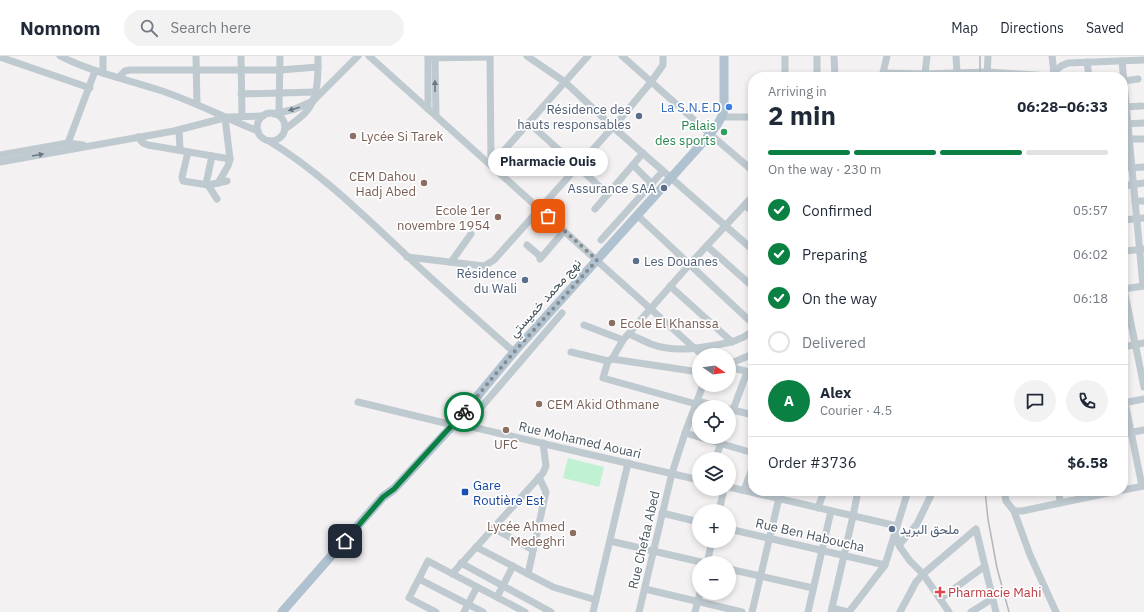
<!DOCTYPE html>
<meta charset="utf-8">
<style>
:root{--surface:#fff;--page:#f2f2f3;--text:#1f2937;--muted:#747a83;--line:#e0e1e3;--accent:#0b8043}
body{margin:0;font-family:"IBM Plex Sans",Vazirmatn,sans-serif;background:var(--page);color:var(--text);height:100vh;display:flex;flex-direction:column;font-size:15px;white-space:nowrap}
*{box-sizing:border-box;margin:0}
p{font-size:13px;color:var(--muted)}
.icon{flex:none;width:22px;height:22px;fill:none;stroke:currentColor;stroke-width:2;stroke-linecap:round;stroke-linejoin:round}
.map{position:relative;flex:1;overflow:hidden}
.panel{position:absolute;left:748px;top:16px;width:380px;height:424px;display:flex;flex-direction:column;background:var(--surface);border-radius:16px;box-shadow:0 2px 6px #0003}
.panel>*{flex:none}
.needle{width:26px;rotate:103deg}
.controls{position:absolute;left:692px;top:292px;display:grid;gap:8px}
.controls a{display:grid;place-items:center;width:44px;height:44px;border-radius:50%;background:var(--surface);box-shadow:0 2px 6px #0003;font-size:20px}
.pin{position:absolute;display:grid;place-items:center;width:34px;height:34px;color:#fff;margin:-17px;border-radius:8px;box-shadow:0 2px 6px #0006}
.courier{position:absolute;display:grid;place-items:center;width:40px;height:40px;margin:-20px;border:3px solid #0b8043;border-radius:50%;background:#fff;color:#222;box-shadow:0 1px 5px #0007}
.bubble{position:absolute;height:28px;border-radius:14px;background:var(--surface);box-shadow:0 2px 6px #0003;font-size:13px;font-weight:700;line-height:28px;text-align:center}
.summary em{font-style:normal;font-weight:700}
.summary div{display:flex;flex-direction:column-reverse}
.summary{display:flex;align-items:center;justify-content:space-between;height:68px;padding:0 20px}
h1{font-size:26px;font-weight:700;line-height:30px}
.bar{display:grid;grid-template-columns:repeat(4,1fr);gap:6px 4px;align-content:center;height:48px;padding:0 20px}
.bar i{height:5px;border-radius:3px;background:var(--line)}
.bar .on{background:var(--accent)}
.bar p{grid-column:span 4}
.line{display:flex;align-items:center;gap:10px;padding:0 20px;border-top:1px solid var(--line)}
.line div{flex:1}
.round{display:grid;place-items:center;flex:none;width:42px;height:42px;border-radius:21px;background:var(--page)}
ol{padding:0 20px;list-style:none}
li{display:flex;align-items:center;gap:12px;height:44px}
li p{margin-inline-start:auto}
li .icon{padding:4px;border-radius:50%;background:var(--accent);color:#fff;stroke-width:4}
li:last-child{color:var(--muted)}
li i{width:22px;height:22px;border:2px solid var(--line);border-radius:50%}
header{display:flex;align-items:center;gap:24px;box-sizing:border-box;height:56px;padding:0 20px;background:var(--surface);border-bottom:1px solid var(--line)}
header strong{font-size:19px}
nav{display:flex;gap:22px;margin-inline-start:auto;font-size:14px}
.search{width:280px;height:36px;background:var(--page);display:flex;align-items:center;gap:10px;box-sizing:border-box;padding:0 14px;border-radius:22px;color:var(--muted);font-size:15px}
.map>svg:first-child{display:block}
</style>
<header>
<strong>Nomnom</strong>
<div class="search"><svg class="icon" aria-label="search" viewBox="0 0 24 24"><circle cx="10" cy="10" r="6"/><path d="M15 15l6 6"/></svg>Search here</div>
<nav><a>Map</a><a>Directions</a><a>Saved</a></nav>
</header>
<div class="map">
<svg width="1144" height="556" viewBox="0 0 1144 556">
<rect width="100%" height="100%" fill="#f3f1f1"/>
<path fill="#c0f1d2" d="M568,402L604,411L599,431L563,422Z"/>
<g fill="none" stroke-linecap="round" stroke-linejoin="round">
<g stroke="#bfc9d0" stroke-width="7">
<path d="M60,0C91,16 126,23 159,34C193,45 225,62 258,75"/>
<path d="M103,0V17"/>
<path d="M196,0L197,48"/>
<path d="M241,0L242,60"/>
<path d="M369,0L702,299"/>
<path d="M428,0V53"/>
<path d="M435,0L436,60"/>
<path d="M490,0L491,109"/>
<path d="M527,0L565,26L613,71L753,194"/>
<path d="M622,0L710,78L753,115"/>
<path d="M785,0V21"/>
<path d="M817,0V21"/>
<path d="M834,0L835,21"/>
<path d="M956,0L957,16"/>
<path d="M1052,0L1054,17"/>
<path d="M0,1L90,32"/>
<path d="M428,2L490,1"/>
<path d="M1122,5L1143,230"/>
<path d="M1087,6L1089,21"/>
<path d="M883,17L925,18L987,16L1050,20L1061,10L1068,7L1144,4"/>
<path d="M925,18L927,0"/>
<path d="M119,21L125,15L130,14H280L318,11"/>
<path d="M882,21L887,0"/>
<path d="M987,21L988,0"/>
<path d="M1123,25L1138,23"/>
<path d="M241,38L315,36"/>
<path d="M1126,51L1142,50"/>
<path d="M279,56L280,0"/>
<circle cx="271" cy="71" r="14"/>
<path d="M274,58L295,53L313,45L358,0"/>
<path d="M722,61H753"/>
<path d="M529,67L608,138"/>
<path d="M1123,68L1144,67"/>
<path d="M285,73C292,68 299,63 305,57C319,43 318,18 318,0"/>
<path d="M179,74L180,94"/>
<path d="M138,81L143,87L148,89L230,103"/>
<path d="M1129,83H1144"/>
<path d="M269,85C320,116 362,158 406,199C441,232 478,264 514,296"/>
<path d="M68,87L95,15"/>
<path d="M188,96L182,121L183,125L208,129L227,125"/>
<path d="M0,99L68,87L83,89"/>
<path d="M0,106L174,75L228,61L263,60"/>
<path d="M491,109L588,0"/>
<path d="M633,109L652,128"/>
<path d="M1131,112L1144,111"/>
<path d="M218,127L228,110L230,103L225,62"/>
<path d="M206,128L212,100"/>
<path d="M208,129L217,143"/>
<path d="M1123,130L1144,127"/>
<path d="M1135,145H1144"/>
<path d="M745,149L753,156"/>
<path d="M595,153L643,97"/>
<path d="M637,159L753,268"/>
<path d="M1123,164L1144,162"/>
<path d="M601,184L663,115"/>
<path d="M527,189L541,201"/>
<path d="M707,190L753,231"/>
<path d="M1126,195L1144,193"/>
<path d="M407,201L484,210L494,204L621,62L651,26L663,9V0"/>
<path d="M540,203L564,175"/>
<path d="M451,206L471,178"/>
<path d="M670,230L732,286"/>
<path d="M1123,233L1144,230"/>
<path d="M1124,233L1144,331"/>
<path d="M584,269L623,284"/>
<path d="M629,278C636,281 644,285 651,288C672,296 695,293 716,289C730,287 741,284 753,275"/>
<path d="M1123,291L1144,287"/>
<path d="M571,296L608,305"/>
<path d="M612,303L699,316"/>
<path d="M729,308L753,298"/>
<path d="M729,311L753,317"/>
<path d="M1123,336L1142,430"/>
<path d="M697,345L721,351"/>
<path d="M358,346L453,369"/>
<path d="M1123,347L1144,343"/>
<path d="M696,348L603,322L608,305L612,303L623,284L689,209L753,140"/>
<path d="M729,353L753,359"/>
<path d="M733,354L747,316"/>
<path d="M455,367L699,424"/>
<path d="M466,369L562,257"/>
<path d="M685,377L753,397"/>
<path d="M1123,378L1144,374"/>
<path d="M715,403L721,388"/>
<path d="M729,431L897,470"/>
<path d="M744,434L753,410"/>
<path d="M1123,434L1144,430"/>
<path d="M1004,435L1006,445L1014,455L1030,499L1056,556"/>
<path d="M1059,435L1060,447"/>
<path d="M818,452L824,435"/>
<path d="M719,455L724,433"/>
<path d="M1014,455H1022L1118,435"/>
<path d="M662,457L699,466"/>
<path d="M493,472L533,494"/>
<path d="M729,473L885,509"/>
<path d="M895,477L900,491L910,505L923,518L949,556"/>
<path d="M610,485L705,507"/>
<path d="M899,489L917,468L933,435"/>
<path d="M476,491L553,531L596,544"/>
<path d="M461,507L551,556"/>
<path d="M707,507L712,485"/>
<path d="M729,513L813,532"/>
<path d="M452,518L543,417L546,410L543,387"/>
<path d="M528,518L546,436L539,421"/>
<path d="M419,523L483,556"/>
<path d="M645,533L742,556"/>
<path d="M497,541L513,510"/>
<path d="M940,543L985,510"/>
<path d="M832,552L848,556"/>
<path d="M436,556L409,542L428,505L525,556"/>
<path d="M464,556L477,531"/>
<path d="M593,556L628,407"/>
<path d="M639,556L672,417L685,377L703,329"/>
<path d="M695,556L700,537"/>
<path d="M752,556L779,442"/>
<path d="M808,556L831,455"/>
<path d="M831,556L853,460L858,435"/>
<path d="M849,556L885,509L908,435"/>
<path d="M900,556L916,526L923,518L976,473L996,556"/>
<path d="M971,556L992,543"/>
</g>
<path stroke="#b0c1d0" stroke-width="9" d="M282,556L383,441L394,433L455,367L514,296L705,84C713,74 721,66 724,54V0"/>
<g stroke="#b3b6bb" stroke-width="1.5">
<path d="M980,0V21"/>
<path d="M985,435L988,463L997,512L1009,556"/>
</g>
</g>
<defs><path id="oneway-solid" d="M-6-.8H1V-3.2L6.5 0L1 3.2V.8H-6Z"/></defs>
<g fill="#6c7881">
<use href="#oneway-solid" transform="translate(435 30) rotate(-91)"/>
<use href="#oneway-solid" transform="translate(294 53) rotate(164)"/>
<use href="#oneway-solid" transform="translate(38 99) rotate(-10)"/>
</g>
<g fill="none" stroke-linecap="round" stroke-linejoin="round">
<path stroke="#848c92" stroke-width="4" stroke-dasharray="0 7.2" d="M464,356L514,296L597,204L548,160"/>
<path stroke="#0b8043" stroke-width="5" d="M345,485L383,441L394,433L464,356"/>
</g>
<circle fill="#3f7fe0" stroke="#fff" stroke-width="1.5" cx="729" cy="51" r="4"/>
<g fill="#5c6f8a" stroke="#fff" stroke-width="1.5">
<circle cx="639" cy="60" r="4"/>
<circle cx="664" cy="132" r="4"/>
<circle cx="636" cy="205" r="4"/>
<circle cx="525" cy="224" r="4"/>
<circle cx="892" cy="473" r="4"/>
</g>
<circle fill="#2e9e5b" stroke="#fff" stroke-width="1.5" cx="724" cy="76" r="4"/>
<g fill="#8d6e63" stroke="#fff" stroke-width="1.5">
<circle cx="353" cy="80" r="4"/>
<circle cx="424" cy="127" r="4"/>
<circle cx="498" cy="161" r="4"/>
<circle cx="612" cy="267" r="4"/>
<circle cx="539" cy="348" r="4"/>
<circle cx="506" cy="374" r="4"/>
<circle cx="573" cy="477" r="4"/>
</g>
<rect fill="#1a4fb4" stroke="#fff" stroke-width="1.5" x="461" y="432" width="8" height="8" rx="2"/>
<path fill="#e0444e" stroke="#fff" stroke-width="1.5" d="M938 530h4v4h4v4h-4v4h-4v-4h-4v-4h4z"/>
<g text-anchor="middle" dominant-baseline="central" stroke-width="3.5" stroke-linejoin="round" paint-order="stroke">
<g font-size="13" fill="#366cbe" stroke="#fff" text-anchor="end">
<text x="721" y="51">La S.N.E.D</text>
</g>
<g font-size="13" fill="#4e5e75" stroke="#fff" text-anchor="end">
<text x="631" y="53">Résidence des<tspan x="631" dy="15">hauts responsables</tspan></text>
<text x="656" y="132">Assurance SAA</text>
<text x="644" y="205" text-anchor="start">Les Douanes</text>
<text x="517" y="217">Résidence<tspan x="517" dy="15">du Wali</tspan></text>
<text x="900" y="473" text-anchor="start">ملحق البريد</text>
</g>
<g font-size="13" fill="#27864d" stroke="#fff" text-anchor="end">
<text x="716" y="69">Palais<tspan x="716" dy="15">des sports</tspan></text>
</g>
<g font-size="13" fill="#785e54" stroke="#fff" text-anchor="start">
<text x="361" y="80">Lycée Si Tarek</text>
<text x="416" y="120" text-anchor="end">CEM Dahou<tspan x="416" dy="15">Hadj Abed</tspan></text>
<text x="490" y="154" text-anchor="end">Ecole 1er<tspan x="490" dy="15">novembre 1954</tspan></text>
<text x="620" y="267">Ecole El Khanssa</text>
<text x="547" y="348">CEM Akid Othmane</text>
<text x="506" y="388" text-anchor="middle">UFC</text>
<text x="565" y="470" text-anchor="end">Lycée Ahmed<tspan x="565" dy="15">Medeghri</tspan></text>
</g>
<g font-size="13" fill="#48555f" stroke="#fff">
<text transform="translate(545 242) rotate(-48)">نهج محمد خميستي</text>
<text transform="translate(580 384) rotate(13)">Rue Mohamed Aouari</text>
<text transform="translate(810 479) rotate(13)">Rue Ben Haboucha</text>
<text transform="translate(644 484) rotate(-77)">Rue Chefaa Abed</text>
</g>
<g font-size="13" fill="#164399" stroke="#fff" text-anchor="start">
<text x="473" y="429">Gare<tspan x="473" dy="15">Routière Est</tspan></text>
</g>
<g font-size="13" fill="#be3a42" stroke="#fff" text-anchor="start">
<text x="948" y="536">Pharmacie Mahi</text>
</g>
</g>
</svg>
<div class="controls">
<a><svg class="needle" viewBox="-14 -14 28 28"><path d="M0-13l5 13h-10z" fill="#e53935"/><path d="M0 13l5-13h-10z" fill="#747a83"/></svg></a>
<a><svg class="icon" aria-label="locate" viewBox="0 0 24 24"><circle cx="12" cy="12" r="6"/><path d="M12 2v4M12 18v4M2 12h4M18 12h4"/></svg></a>
<a><svg class="icon" aria-label="layers" viewBox="0 0 24 24"><path d="M12 4l9 5-9 5-9-5zM3 14l9 5 9-5"/></svg></a>
<a>+</a>
<a>−</a>
</div>
<div class="pin" style="left:548px;top:160px;background:#ea580c"><svg class="icon" aria-label="bag" viewBox="0 0 24 24"><path d="M5 8h14l-1 12H6zM9 8a3 3 0 0 1 6 0"/></svg></div>
<div class="pin" style="left:345px;top:485px;background:#1f2937"><svg class="icon" aria-label="home" viewBox="0 0 24 24"><path d="M3 11l9-7 9 7M6 9v11h12V9"/></svg></div>
<div class="courier" style="left:464px;top:356px"><svg class="icon" aria-label="bike" viewBox="0 0 24 24"><circle cx="6" cy="16" r="4"/><circle cx="18" cy="16" r="4"/><path d="M6 16l4-8h5l3 8M10 8l3 8H6M13 5h3"/></svg></div>
<div class="bubble" style="left:488px;top:92px;width:120px">Pharmacie Ouis</div>
<section class="panel">
<div class="summary"><div><h1>2 min</h1><p>Arriving in</p></div><em>06:28–06:33</em></div>
<div class="bar"><i class="on"></i><i class="on"></i><i class="on"></i><i></i><p>On the way · 230 m</p></div>
<ol>
<li><svg class="icon" aria-label="check" viewBox="0 0 24 24"><path d="M5 12l5 5 9-10"/></svg>Confirmed<p>05:57</p></li>
<li><svg class="icon" aria-label="check" viewBox="0 0 24 24"><path d="M5 12l5 5 9-10"/></svg>Preparing<p>06:02</p></li>
<li><svg class="icon" aria-label="check" viewBox="0 0 24 24"><path d="M5 12l5 5 9-10"/></svg>On the way<p>06:18</p></li>
<li><i></i>Delivered</li>
</ol>
<div class="line" style="height:72px"><b class="round" style="background:var(--accent);color:#fff">A</b><div><b>Alex</b><p>Courier · 4.5</p></div><a class="round"><svg class="icon" aria-label="chat" viewBox="0 0 24 24"><path d="M4 5h16v11H9l-5 4z"/></svg></a><a class="round"><svg class="icon" aria-label="phone" viewBox="0 0 24 24"><path d="M5 4h4l2 5-3 2q2 4 5 5l2-3 5 2v4C11 20 4 13 5 4z"/></svg></a></div>
<div class="line" style="height:52px"><div>Order #3736</div><b>$6.58</b></div>
</section>
</div>
